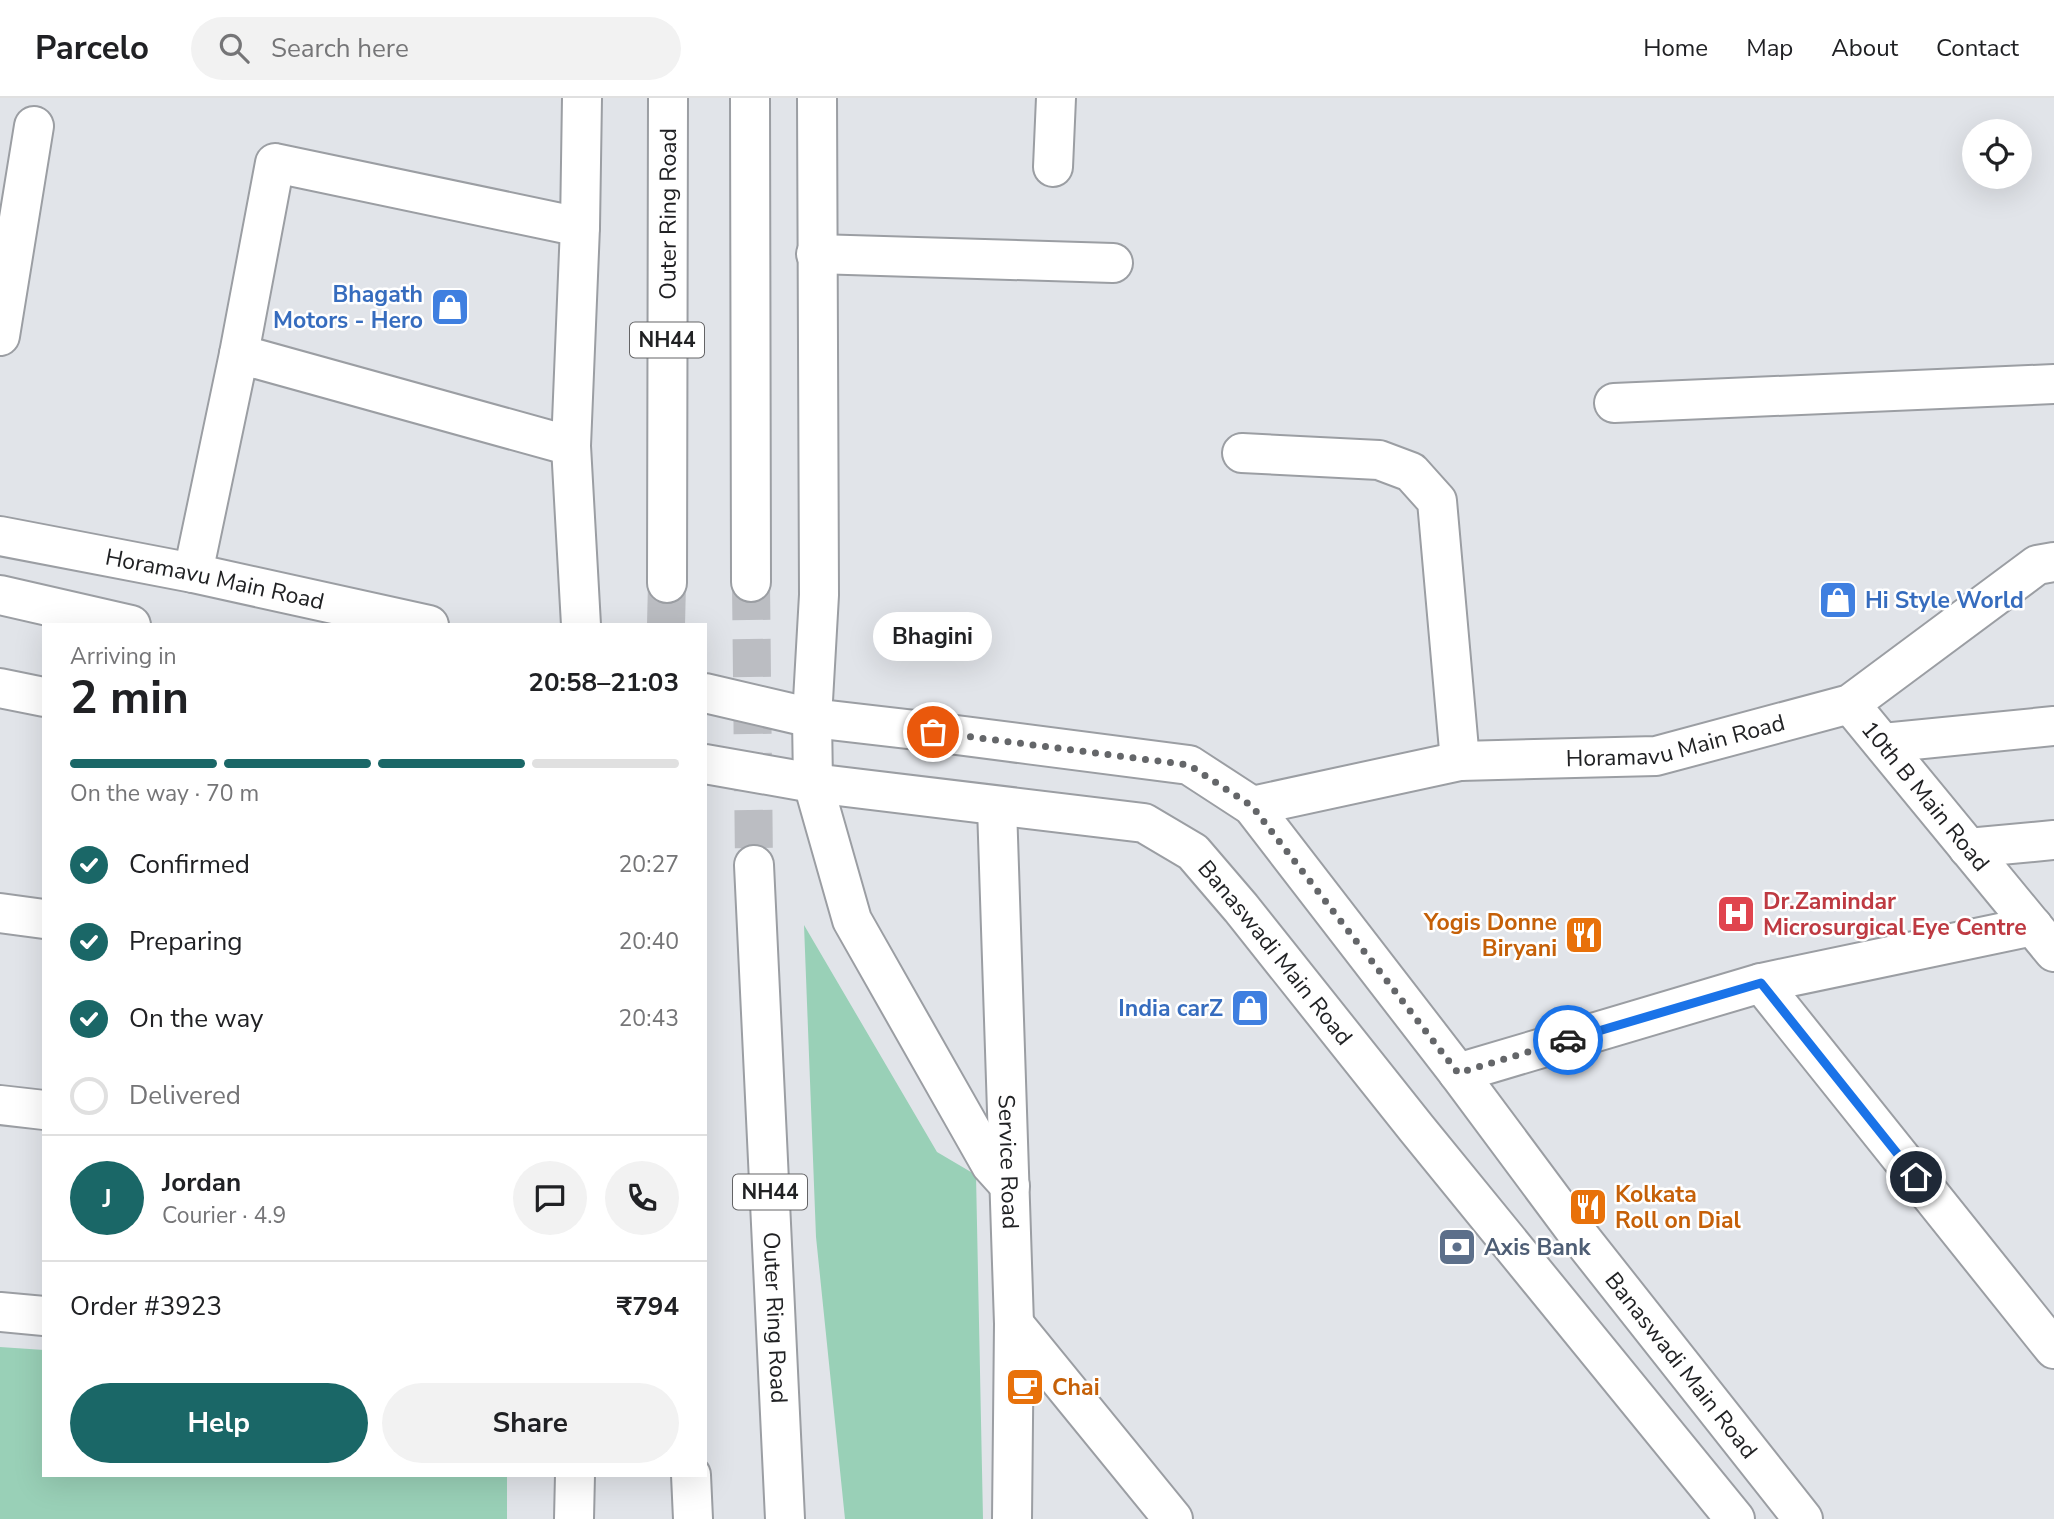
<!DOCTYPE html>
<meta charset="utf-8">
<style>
:root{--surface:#fff;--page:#f2f2f2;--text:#202124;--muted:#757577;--line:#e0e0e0;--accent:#1a6767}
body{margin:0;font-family:"Nunito Sans",sans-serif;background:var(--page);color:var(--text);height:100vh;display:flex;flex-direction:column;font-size:26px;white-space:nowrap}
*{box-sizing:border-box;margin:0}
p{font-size:23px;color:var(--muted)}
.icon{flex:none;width:38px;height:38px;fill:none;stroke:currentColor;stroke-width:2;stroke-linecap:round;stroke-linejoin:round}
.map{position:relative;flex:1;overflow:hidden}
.panel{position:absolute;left:42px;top:525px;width:665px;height:854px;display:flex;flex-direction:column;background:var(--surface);border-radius:0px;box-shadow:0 7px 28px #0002}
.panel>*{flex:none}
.controls{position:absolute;left:1962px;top:21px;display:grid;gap:14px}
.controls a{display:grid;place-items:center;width:70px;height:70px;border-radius:50%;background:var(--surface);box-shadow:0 7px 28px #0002;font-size:35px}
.pin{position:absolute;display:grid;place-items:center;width:60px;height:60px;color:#fff;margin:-30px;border:4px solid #fff;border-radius:50%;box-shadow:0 2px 7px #0007}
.courier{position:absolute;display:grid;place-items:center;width:70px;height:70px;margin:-35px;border:5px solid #1a73e8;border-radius:50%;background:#fff;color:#222;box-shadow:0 2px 9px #0007}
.bubble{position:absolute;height:49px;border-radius:24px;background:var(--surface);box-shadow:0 7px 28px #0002;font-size:23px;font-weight:700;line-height:49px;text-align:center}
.headline em{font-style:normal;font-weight:700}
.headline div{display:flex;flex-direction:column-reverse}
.headline{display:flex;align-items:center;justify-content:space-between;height:119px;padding:0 28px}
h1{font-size:46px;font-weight:700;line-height:52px}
.bar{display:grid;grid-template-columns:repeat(4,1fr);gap:10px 7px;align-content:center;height:84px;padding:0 28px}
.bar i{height:9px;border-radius:5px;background:var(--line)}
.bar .active{background:var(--accent)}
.bar p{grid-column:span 4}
.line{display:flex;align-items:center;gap:18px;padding:0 28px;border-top:2px solid var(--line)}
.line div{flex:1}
.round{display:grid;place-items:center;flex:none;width:74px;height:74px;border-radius:37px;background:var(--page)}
ol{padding:0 28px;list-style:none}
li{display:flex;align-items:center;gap:21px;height:77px}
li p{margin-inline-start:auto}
li .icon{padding:7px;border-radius:50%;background:var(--accent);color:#fff;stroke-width:4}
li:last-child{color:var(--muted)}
li i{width:38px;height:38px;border:4px solid var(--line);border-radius:50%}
.action{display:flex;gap:14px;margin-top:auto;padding:14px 28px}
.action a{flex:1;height:80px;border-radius:42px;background:var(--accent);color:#fff;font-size:28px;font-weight:700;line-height:80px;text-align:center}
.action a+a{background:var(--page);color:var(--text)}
header{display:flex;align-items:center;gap:42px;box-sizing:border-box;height:98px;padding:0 35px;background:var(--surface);border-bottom:2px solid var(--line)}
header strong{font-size:33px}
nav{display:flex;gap:38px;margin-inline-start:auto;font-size:24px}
.search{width:490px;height:63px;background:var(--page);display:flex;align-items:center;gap:18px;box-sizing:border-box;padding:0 24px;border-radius:38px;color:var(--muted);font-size:26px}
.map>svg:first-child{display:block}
</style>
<header>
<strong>Parcelo</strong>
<div class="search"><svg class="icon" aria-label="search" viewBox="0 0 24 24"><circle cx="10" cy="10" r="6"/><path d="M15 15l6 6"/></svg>Search here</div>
<nav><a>Home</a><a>Map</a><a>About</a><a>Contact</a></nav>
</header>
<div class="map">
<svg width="2054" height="1421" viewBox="0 0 2054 1421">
<rect width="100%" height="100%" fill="#e1e4e9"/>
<g fill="#99d0b7">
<path d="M804,827L937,1054L976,1077L983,1421H845L816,1139Z"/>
<path d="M0,1249L44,1252V1377H507V1421H0Z"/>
</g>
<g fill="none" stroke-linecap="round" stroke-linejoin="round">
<g stroke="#bbbdc2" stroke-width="38" stroke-dasharray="38 19" stroke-linecap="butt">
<path d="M751,484L754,767"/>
<path d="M666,527L667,485"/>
</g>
<defs>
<g id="minor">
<path d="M817,0L819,497L812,620L813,685L852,822L991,1067L1010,1088"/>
<path d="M1053,69L1056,0"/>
<path d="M816,156L1113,165"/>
<path d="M0,238L34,28"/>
<path d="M239,256L571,348"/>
<path d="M1614,305L2054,286"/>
<path d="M1242,355L1379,362L1411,374L1437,403L1460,663"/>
<path d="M193,475L239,256L275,65L580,129"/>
<path d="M581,527L571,348L580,129L582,0"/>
<path d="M0,590L44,599"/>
<path id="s1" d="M1850,606L2054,854"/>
<path d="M1883,645L2054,628"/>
<path id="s2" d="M1252,708L1460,663L1656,658L1850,606L2037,467L2054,464"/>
<path id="s3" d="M997,709L1014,1226L1012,1421"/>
<path d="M1968,750L2054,742"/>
<path d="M0,815L44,821"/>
<path d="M1761,885L2054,1251"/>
<path d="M1458,975L1761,885L2033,828"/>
<path d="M0,1007L44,1012"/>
<path d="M0,1214L44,1218"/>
<path d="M1014,1226L1173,1421"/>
<path d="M574,1421L575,1377"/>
</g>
<g id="major">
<path id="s4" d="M0,438L193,475L429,527"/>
<path d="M0,497L131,527"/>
<path id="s5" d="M705,595L812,620L933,634L1189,667L1252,708L1458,975L1577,1135L1803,1421"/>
<path id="s6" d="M705,666L813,685L1144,725L1193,754L1241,810L1417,1031L1735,1421"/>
</g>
<g id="highway">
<path d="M750,0L751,484"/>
<path id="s7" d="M667,485L668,0"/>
<path id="s8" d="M754,767L785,1421"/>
<path d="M691,1377L693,1421"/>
</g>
</defs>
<use href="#minor" stroke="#9b9ea3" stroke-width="42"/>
<use href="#major" stroke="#9b9ea3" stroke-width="42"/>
<use href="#highway" stroke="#9b9ea3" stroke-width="42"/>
<use href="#minor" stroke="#fff" stroke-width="38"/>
<use href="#major" stroke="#fff" stroke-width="38"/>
<use href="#highway" stroke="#fff" stroke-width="38"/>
</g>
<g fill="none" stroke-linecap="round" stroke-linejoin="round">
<path stroke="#646669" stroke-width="7" stroke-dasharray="0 12.6" d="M933,634L1189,667L1252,708L1458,975L1568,942"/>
<path stroke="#1a73e8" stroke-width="9" d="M1568,942L1761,885L1916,1079"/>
</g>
<defs>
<symbol id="shop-square" viewBox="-11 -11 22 22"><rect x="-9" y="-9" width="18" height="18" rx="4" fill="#3f7fe0" stroke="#fff"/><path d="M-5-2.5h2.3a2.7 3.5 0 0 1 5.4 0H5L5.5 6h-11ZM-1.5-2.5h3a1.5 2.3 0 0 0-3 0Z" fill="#fff"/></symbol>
<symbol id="hospital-square" viewBox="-11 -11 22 22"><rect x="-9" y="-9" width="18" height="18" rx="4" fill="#e0444e" stroke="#fff"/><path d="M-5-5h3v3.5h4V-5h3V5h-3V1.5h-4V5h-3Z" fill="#fff"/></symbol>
<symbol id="restaurant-square" viewBox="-11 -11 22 22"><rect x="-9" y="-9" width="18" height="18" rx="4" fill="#e8710a" stroke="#fff"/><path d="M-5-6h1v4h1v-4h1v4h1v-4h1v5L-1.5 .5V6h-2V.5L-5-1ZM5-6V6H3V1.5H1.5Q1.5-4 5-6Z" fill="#fff"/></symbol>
<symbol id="bank-square" viewBox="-11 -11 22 22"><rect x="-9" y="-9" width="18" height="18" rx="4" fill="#5c6f8a" stroke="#fff"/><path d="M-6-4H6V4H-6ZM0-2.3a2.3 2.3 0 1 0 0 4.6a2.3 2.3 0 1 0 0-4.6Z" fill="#fff"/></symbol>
<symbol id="cafe-square" viewBox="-11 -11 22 22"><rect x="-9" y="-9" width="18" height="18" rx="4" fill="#e8710a" stroke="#fff"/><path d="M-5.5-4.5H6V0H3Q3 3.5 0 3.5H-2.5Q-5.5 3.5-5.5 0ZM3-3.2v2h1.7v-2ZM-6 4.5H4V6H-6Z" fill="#fff"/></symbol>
</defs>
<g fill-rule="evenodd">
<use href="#shop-square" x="428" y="187" width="44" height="44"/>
<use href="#shop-square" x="1816" y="480" width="44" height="44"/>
<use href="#hospital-square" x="1714" y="794" width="44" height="44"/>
<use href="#restaurant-square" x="1562" y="815" width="44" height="44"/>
<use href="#shop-square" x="1228" y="888" width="44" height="44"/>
<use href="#restaurant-square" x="1566" y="1087" width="44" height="44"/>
<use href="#bank-square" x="1435" y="1127" width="44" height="44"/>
<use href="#cafe-square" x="1003" y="1267" width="44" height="44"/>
</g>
<g text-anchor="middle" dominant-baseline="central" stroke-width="5" stroke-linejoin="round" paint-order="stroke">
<g fill="#fff" stroke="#646466" stroke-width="2">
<rect x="630" y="224.5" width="74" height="35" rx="5"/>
<rect x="733" y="1076.5" width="74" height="35" rx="5"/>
</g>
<g font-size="21" font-weight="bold" fill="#212224">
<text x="667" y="242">NH44</text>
<text x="770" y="1094">NH44</text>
</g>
<g font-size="23" fill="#212224" stroke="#fff">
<text stroke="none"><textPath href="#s7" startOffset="369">Outer Ring Road</textPath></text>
<text stroke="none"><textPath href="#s4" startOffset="219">Horamavu Main Road</textPath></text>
<text stroke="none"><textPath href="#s2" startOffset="430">Horamavu Main Road</textPath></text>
<text stroke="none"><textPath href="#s1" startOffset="119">10th B Main Road</textPath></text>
<text stroke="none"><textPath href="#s6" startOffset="630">Banaswadi Main Road</textPath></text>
<text stroke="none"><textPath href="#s3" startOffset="355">Service Road</textPath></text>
<text stroke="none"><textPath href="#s8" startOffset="453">Outer Ring Road</textPath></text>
<text stroke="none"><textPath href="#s5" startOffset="1270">Banaswadi Main Road</textPath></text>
</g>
<g font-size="23" font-weight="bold" fill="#366cbe" stroke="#fff" text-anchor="end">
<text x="423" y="196">Bhagath<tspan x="423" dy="26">Motors - Hero</tspan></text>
<text x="1865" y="502" text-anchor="start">Hi Style World</text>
<text x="1223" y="910">India carZ</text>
</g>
<g font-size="23" font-weight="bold" fill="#be3a42" stroke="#fff" text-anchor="start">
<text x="1763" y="803">Dr.Zamindar<tspan x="1763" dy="26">Microsurgical Eye Centre</tspan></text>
</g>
<g font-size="23" font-weight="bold" fill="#c56008" stroke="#fff" text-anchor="start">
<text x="1557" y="824" text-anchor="end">Yogis Donne<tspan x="1557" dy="26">Biryani</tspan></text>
<text x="1615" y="1096">Kolkata<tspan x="1615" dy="26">Roll on Dial</tspan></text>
<text x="1052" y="1289">Chai</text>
</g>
<g font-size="23" font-weight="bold" fill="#4e5e75" stroke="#fff" text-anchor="start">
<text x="1484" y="1149">Axis Bank</text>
</g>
</g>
</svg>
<div class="controls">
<a><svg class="icon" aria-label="locate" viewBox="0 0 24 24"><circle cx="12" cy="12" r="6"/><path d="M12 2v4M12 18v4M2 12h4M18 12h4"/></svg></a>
</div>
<div class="pin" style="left:933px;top:634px;background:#ea580c"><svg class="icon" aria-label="bag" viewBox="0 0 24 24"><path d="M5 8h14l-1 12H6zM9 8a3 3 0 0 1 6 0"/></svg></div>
<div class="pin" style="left:1916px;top:1079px;background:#1f2937"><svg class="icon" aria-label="home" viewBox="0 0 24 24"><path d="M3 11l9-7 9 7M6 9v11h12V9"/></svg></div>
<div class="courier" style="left:1568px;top:942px"><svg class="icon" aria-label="car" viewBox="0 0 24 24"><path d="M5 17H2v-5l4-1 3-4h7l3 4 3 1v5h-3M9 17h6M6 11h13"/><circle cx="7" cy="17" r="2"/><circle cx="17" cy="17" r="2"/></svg></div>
<div class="bubble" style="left:873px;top:514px;width:119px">Bhagini</div>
<section class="panel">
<div class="headline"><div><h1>2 min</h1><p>Arriving in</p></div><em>20:58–21:03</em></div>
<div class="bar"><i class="active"></i><i class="active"></i><i class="active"></i><i></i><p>On the way · 70 m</p></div>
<ol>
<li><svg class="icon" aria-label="check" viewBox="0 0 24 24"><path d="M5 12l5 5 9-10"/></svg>Confirmed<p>20:27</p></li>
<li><svg class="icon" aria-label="check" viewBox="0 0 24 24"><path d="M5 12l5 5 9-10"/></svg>Preparing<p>20:40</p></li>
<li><svg class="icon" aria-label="check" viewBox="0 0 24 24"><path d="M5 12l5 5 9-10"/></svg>On the way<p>20:43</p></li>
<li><i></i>Delivered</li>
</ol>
<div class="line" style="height:126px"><b class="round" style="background:var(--accent);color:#fff">J</b><div><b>Jordan</b><p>Courier · 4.9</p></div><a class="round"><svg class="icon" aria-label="chat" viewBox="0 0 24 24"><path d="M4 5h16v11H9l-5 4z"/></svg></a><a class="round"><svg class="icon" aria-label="phone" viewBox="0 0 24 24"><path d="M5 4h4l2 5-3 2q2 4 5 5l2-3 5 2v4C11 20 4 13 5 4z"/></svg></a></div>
<div class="line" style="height:91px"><div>Order #3923</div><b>₹794</b></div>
<div class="action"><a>Help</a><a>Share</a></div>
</section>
</div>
